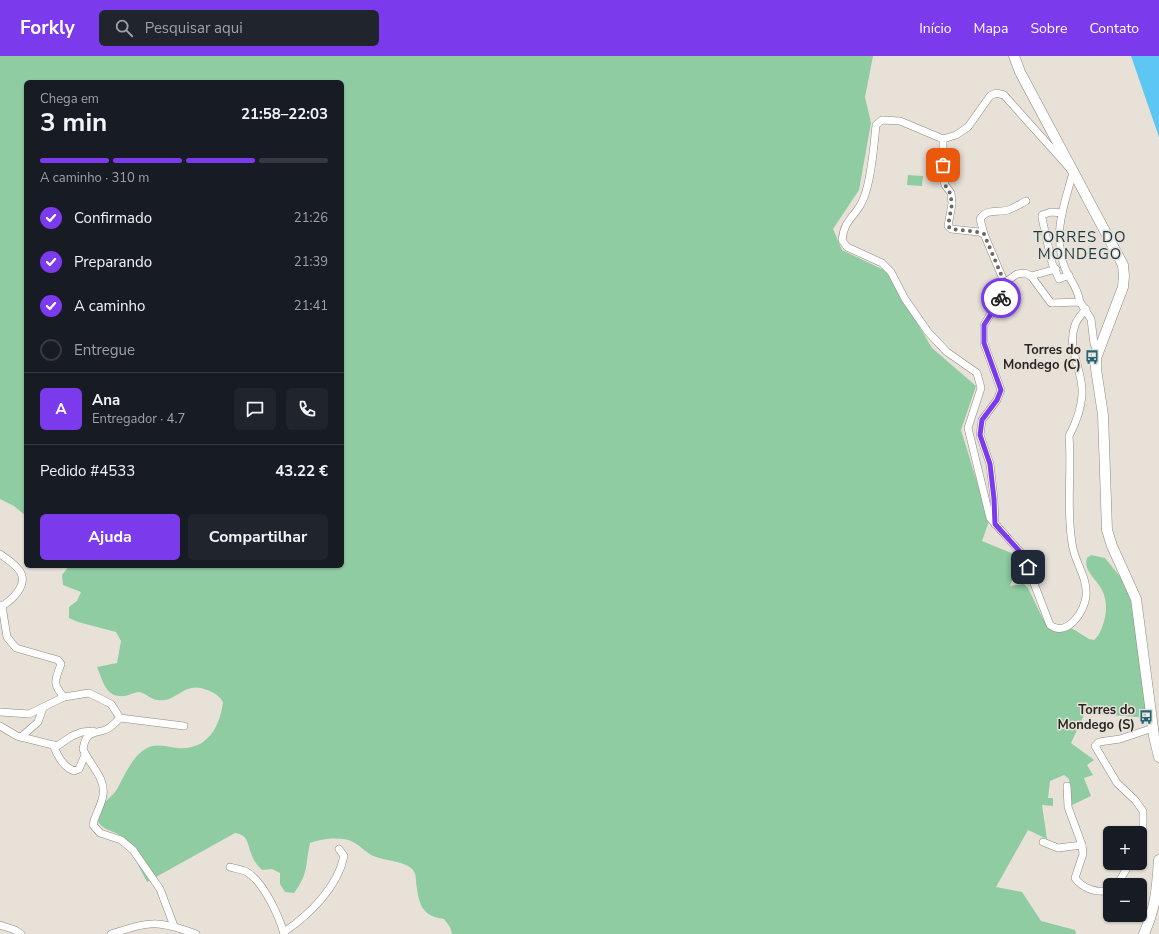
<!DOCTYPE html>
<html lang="pt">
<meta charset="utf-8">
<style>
:root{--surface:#171b24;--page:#20242c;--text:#f1f3f6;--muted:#9ea1a6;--line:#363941;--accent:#7c3aed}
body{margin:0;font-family:"Nunito Sans",sans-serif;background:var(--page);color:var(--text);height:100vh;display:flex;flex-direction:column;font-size:15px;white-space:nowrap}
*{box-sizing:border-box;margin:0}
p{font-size:13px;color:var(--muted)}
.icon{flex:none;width:22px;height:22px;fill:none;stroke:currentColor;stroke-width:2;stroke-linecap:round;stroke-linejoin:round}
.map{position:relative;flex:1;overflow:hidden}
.drawer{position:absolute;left:24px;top:24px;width:320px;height:488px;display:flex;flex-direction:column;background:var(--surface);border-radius:6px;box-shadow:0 1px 3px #0004}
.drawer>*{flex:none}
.tools{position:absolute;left:1103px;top:770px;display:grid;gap:8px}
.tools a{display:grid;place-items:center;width:44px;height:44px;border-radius:6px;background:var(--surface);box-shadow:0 1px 3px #0004;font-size:20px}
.pin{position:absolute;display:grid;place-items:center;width:34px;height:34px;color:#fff;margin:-17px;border-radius:8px;box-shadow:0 2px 6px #0006}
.courier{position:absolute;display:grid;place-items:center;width:40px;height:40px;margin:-20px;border:3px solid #7c3aed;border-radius:50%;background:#fff;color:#222;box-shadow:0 1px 5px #0007}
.summary em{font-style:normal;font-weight:700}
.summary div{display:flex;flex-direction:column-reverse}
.summary{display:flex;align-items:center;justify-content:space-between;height:68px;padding:0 16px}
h1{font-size:26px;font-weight:700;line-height:30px}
.bar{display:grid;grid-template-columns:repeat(4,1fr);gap:6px 4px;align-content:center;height:48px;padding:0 16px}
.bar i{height:5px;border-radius:3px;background:var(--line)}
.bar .selected{background:var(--accent)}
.bar p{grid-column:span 4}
.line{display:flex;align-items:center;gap:10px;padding:0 16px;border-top:1px solid var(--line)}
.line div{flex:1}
.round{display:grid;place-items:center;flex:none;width:42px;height:42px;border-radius:6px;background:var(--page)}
ol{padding:0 16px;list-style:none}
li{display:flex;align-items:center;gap:12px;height:44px}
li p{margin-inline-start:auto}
li .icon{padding:4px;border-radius:50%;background:var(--accent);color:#fff;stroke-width:4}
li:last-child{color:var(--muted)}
li i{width:22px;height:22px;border:2px solid var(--line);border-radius:50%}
.primary-button{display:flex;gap:8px;margin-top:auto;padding:8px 16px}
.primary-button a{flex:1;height:46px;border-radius:6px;background:var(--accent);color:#fff;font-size:16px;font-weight:700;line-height:46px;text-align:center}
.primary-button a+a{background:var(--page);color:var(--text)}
header{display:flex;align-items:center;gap:24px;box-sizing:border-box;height:56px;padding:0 20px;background:var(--accent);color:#fff}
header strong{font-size:19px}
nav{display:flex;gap:22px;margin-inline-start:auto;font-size:14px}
.search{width:280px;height:36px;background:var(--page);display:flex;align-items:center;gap:10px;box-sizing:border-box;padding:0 14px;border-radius:6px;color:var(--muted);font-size:15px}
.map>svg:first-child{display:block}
</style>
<header>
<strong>Forkly</strong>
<div class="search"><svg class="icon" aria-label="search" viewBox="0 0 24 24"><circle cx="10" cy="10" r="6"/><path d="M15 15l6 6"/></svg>Pesquisar aqui</div>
<nav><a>Início</a><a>Mapa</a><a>Sobre</a><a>Contato</a></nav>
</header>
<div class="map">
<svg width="1159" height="878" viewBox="0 0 1159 878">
<rect width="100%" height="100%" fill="#e7e1d8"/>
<g fill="#8fcca1">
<path d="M0,0H873L865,41L871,67L859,134L833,173L842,194L886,215L932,292L976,330L961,374L989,465L982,485L1021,501L1010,530L1024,528L1028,532L1043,563L1050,571L1073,573L1089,583L1094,584C1100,579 1102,572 1104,565C1107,555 1107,544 1102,534C1097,523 1083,516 1087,502L1091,499L1105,502L1130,533L1150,662L1085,657L1071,687L1094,704L1087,709L1093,719L1084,722L1091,740L1072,749L1069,723L1064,719L1050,725L1048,742H1053V750L1042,749L1047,783L1028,774L996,831L1022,836L1041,865L1075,874L1076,878H452L450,871L444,863C421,860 419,848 416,826C416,822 416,818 413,814C405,805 387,805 376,801C367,798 361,790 353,786C341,780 321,783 310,787C305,809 309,817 294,837L285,836L280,828V817L272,813L262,814C257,809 253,804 251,797C247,786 248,779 235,777L147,826L124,782C115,774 101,775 97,763C99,759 100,753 103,749C106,744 113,740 117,733C125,719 132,700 147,692C157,687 167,691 177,692C206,695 220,672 223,646C218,639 215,637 207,634C184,624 177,647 158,644C151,644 145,636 138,636C132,637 126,641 120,640C105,640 102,622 97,611L117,607L121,585L116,576L78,566L69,562V551L77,545L81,536L63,529L62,519L69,510H342V26H26V460L14,450L0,443Z"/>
<path d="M908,119L923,120L922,130L907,129Z"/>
</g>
<path fill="#5ec6f3" d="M1131,0H1159V81Z"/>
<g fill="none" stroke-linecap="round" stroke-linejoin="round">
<defs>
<g id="minor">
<path d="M943,83V122L945,129L951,137L952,148L948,170L951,173L979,176L984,178L1003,223L1007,225"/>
<path d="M1062,157L1051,156L1042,159V162L1052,207L1059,223L1069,219"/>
<path d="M984,178L980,163C987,152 997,157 1008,154C1014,152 1020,148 1026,145"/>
<path d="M1031,220L1051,247L1080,246L1091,263L1094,288L1098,296"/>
<path d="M1080,246C1077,229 1069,224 1064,210C1053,174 1064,151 1073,116L1004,39L996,37L990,40L968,71L956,79L943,83L900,65L882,64L876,69C874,89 871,129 862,146C854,162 844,164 842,184L847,191L882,207L891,216L905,243L928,276L947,296L977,317L981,332L968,372L990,462L1023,499L1050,569C1067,582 1085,555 1086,540C1088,521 1074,506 1072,487C1066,452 1072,415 1069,380C1076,367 1081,353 1082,339C1084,315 1066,293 1075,269C1077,263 1082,258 1086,253"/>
<path d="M995,468L994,443L990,408L980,379L982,364L997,344L1001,334L984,287V269L993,254L999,247L1007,225L1017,218L1025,217L1031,220L1056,213"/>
<path d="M0,498C7,503 17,509 21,517C27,530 12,544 2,550"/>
<path d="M0,549L2,550L7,581L16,592L58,604L61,608C55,624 52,628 64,641"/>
<path d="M0,656L29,658L64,641L89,637L111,648L120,662C116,666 111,672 105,674C91,678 86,676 83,693C89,708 106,722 103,739C102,749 95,758 93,769L100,777L121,784L133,794L160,833L174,870"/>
<path d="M120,662L184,670"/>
<path d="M0,670L17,680L57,690L72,680L82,676L93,675"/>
<path d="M21,681L38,666L43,652"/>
<path d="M53,689C58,700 62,710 74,715L79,713L85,699"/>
<path d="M1067,730L1068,751L1082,789L1083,798L1075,822C1082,832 1097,838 1110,834"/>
<path d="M1140,785L1143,773V755L1135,744L1117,727L1095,690L1099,686L1120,683L1153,672"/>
<path d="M1043,786L1058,792L1082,789"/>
<path d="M230,811C235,813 241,813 245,815C263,824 279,860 284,878"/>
<path d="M1117,829L1130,807"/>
<path d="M0,869L15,874L21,878"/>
<path d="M284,876C309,859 338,831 344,800L339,793"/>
<path d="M111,878C150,865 157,864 196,878"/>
</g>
<g id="secondary">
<path d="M1014,0L1020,16L1123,209L1124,220L1123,231L1096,302V313L1103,359L1107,474L1112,490L1136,543L1154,680L1159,701"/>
<path d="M1144,878C1156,850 1157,833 1159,804"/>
</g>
</defs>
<use href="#minor" stroke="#8f8981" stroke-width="8"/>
<use href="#secondary" stroke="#8f8981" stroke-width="11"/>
<use href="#minor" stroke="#fff" stroke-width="7"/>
<use href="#secondary" stroke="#fff" stroke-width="10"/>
</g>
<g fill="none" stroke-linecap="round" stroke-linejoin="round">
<path stroke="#6b6762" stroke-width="4" stroke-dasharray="0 7.2" d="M943,109L945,129L950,137L952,148L948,170L951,173L978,176L984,178L1003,223L1008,225L1001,242"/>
<path stroke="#7c3aed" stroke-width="5" d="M1001,242L984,269V287L1001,334L997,344L982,364L980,379L990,408L994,443L995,468L1023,499L1028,511"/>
</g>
<defs>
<symbol id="bus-bare" viewBox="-9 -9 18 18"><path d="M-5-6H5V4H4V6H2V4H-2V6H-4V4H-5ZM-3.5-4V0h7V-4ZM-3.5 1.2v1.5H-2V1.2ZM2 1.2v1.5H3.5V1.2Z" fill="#236678" stroke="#e7e1d8" stroke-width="2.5" paint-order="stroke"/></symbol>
</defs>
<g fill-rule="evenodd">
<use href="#bus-bare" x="1082" y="291" width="20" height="20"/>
<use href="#bus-bare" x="1136" y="651" width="20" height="20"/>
</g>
<g text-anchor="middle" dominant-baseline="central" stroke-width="3" stroke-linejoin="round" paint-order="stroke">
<g font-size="13" font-weight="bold" fill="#282522" stroke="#e7e1d8" text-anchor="end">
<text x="1081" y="294">Torres do<tspan x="1081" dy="15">Mondego (C)</tspan></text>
<text x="1135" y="654">Torres do<tspan x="1135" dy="15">Mondego (S)</tspan></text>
</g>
<g font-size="15" letter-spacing="1" fill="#183740" stroke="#e7e1d8">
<text x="1080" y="181">TORRES DO<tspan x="1080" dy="17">MONDEGO</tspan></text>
</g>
</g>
</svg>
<div class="tools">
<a>+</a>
<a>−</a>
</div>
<div class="pin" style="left:943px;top:109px;background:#ea580c"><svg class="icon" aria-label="bag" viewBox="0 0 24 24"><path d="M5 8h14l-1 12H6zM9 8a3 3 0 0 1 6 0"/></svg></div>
<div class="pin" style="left:1028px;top:511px;background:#1f2937"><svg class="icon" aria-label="home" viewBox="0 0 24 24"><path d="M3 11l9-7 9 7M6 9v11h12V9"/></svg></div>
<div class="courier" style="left:1001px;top:242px"><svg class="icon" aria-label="bike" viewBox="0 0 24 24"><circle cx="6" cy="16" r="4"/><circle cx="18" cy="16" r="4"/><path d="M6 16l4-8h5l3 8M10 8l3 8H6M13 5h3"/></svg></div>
<section class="drawer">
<div class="summary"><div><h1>3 min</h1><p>Chega em</p></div><em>21:58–22:03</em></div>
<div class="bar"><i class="selected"></i><i class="selected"></i><i class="selected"></i><i></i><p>A caminho · 310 m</p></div>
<ol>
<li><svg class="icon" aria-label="check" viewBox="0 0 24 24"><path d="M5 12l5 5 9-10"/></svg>Confirmado<p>21:26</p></li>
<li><svg class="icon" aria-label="check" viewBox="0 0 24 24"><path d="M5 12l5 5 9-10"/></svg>Preparando<p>21:39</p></li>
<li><svg class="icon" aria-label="check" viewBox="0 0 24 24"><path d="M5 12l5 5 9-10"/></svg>A caminho<p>21:41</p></li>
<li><i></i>Entregue</li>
</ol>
<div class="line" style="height:72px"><b class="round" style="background:var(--accent);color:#fff">A</b><div><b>Ana</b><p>Entregador · 4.7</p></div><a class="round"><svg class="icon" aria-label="chat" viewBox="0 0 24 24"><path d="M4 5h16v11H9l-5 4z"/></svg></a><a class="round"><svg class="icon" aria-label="phone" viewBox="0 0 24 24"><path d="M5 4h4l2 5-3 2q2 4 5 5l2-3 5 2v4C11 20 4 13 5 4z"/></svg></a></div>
<div class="line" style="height:52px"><div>Pedido #4533</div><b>43.22 €</b></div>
<div class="primary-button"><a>Ajuda</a><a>Compartilhar</a></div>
</section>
</div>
